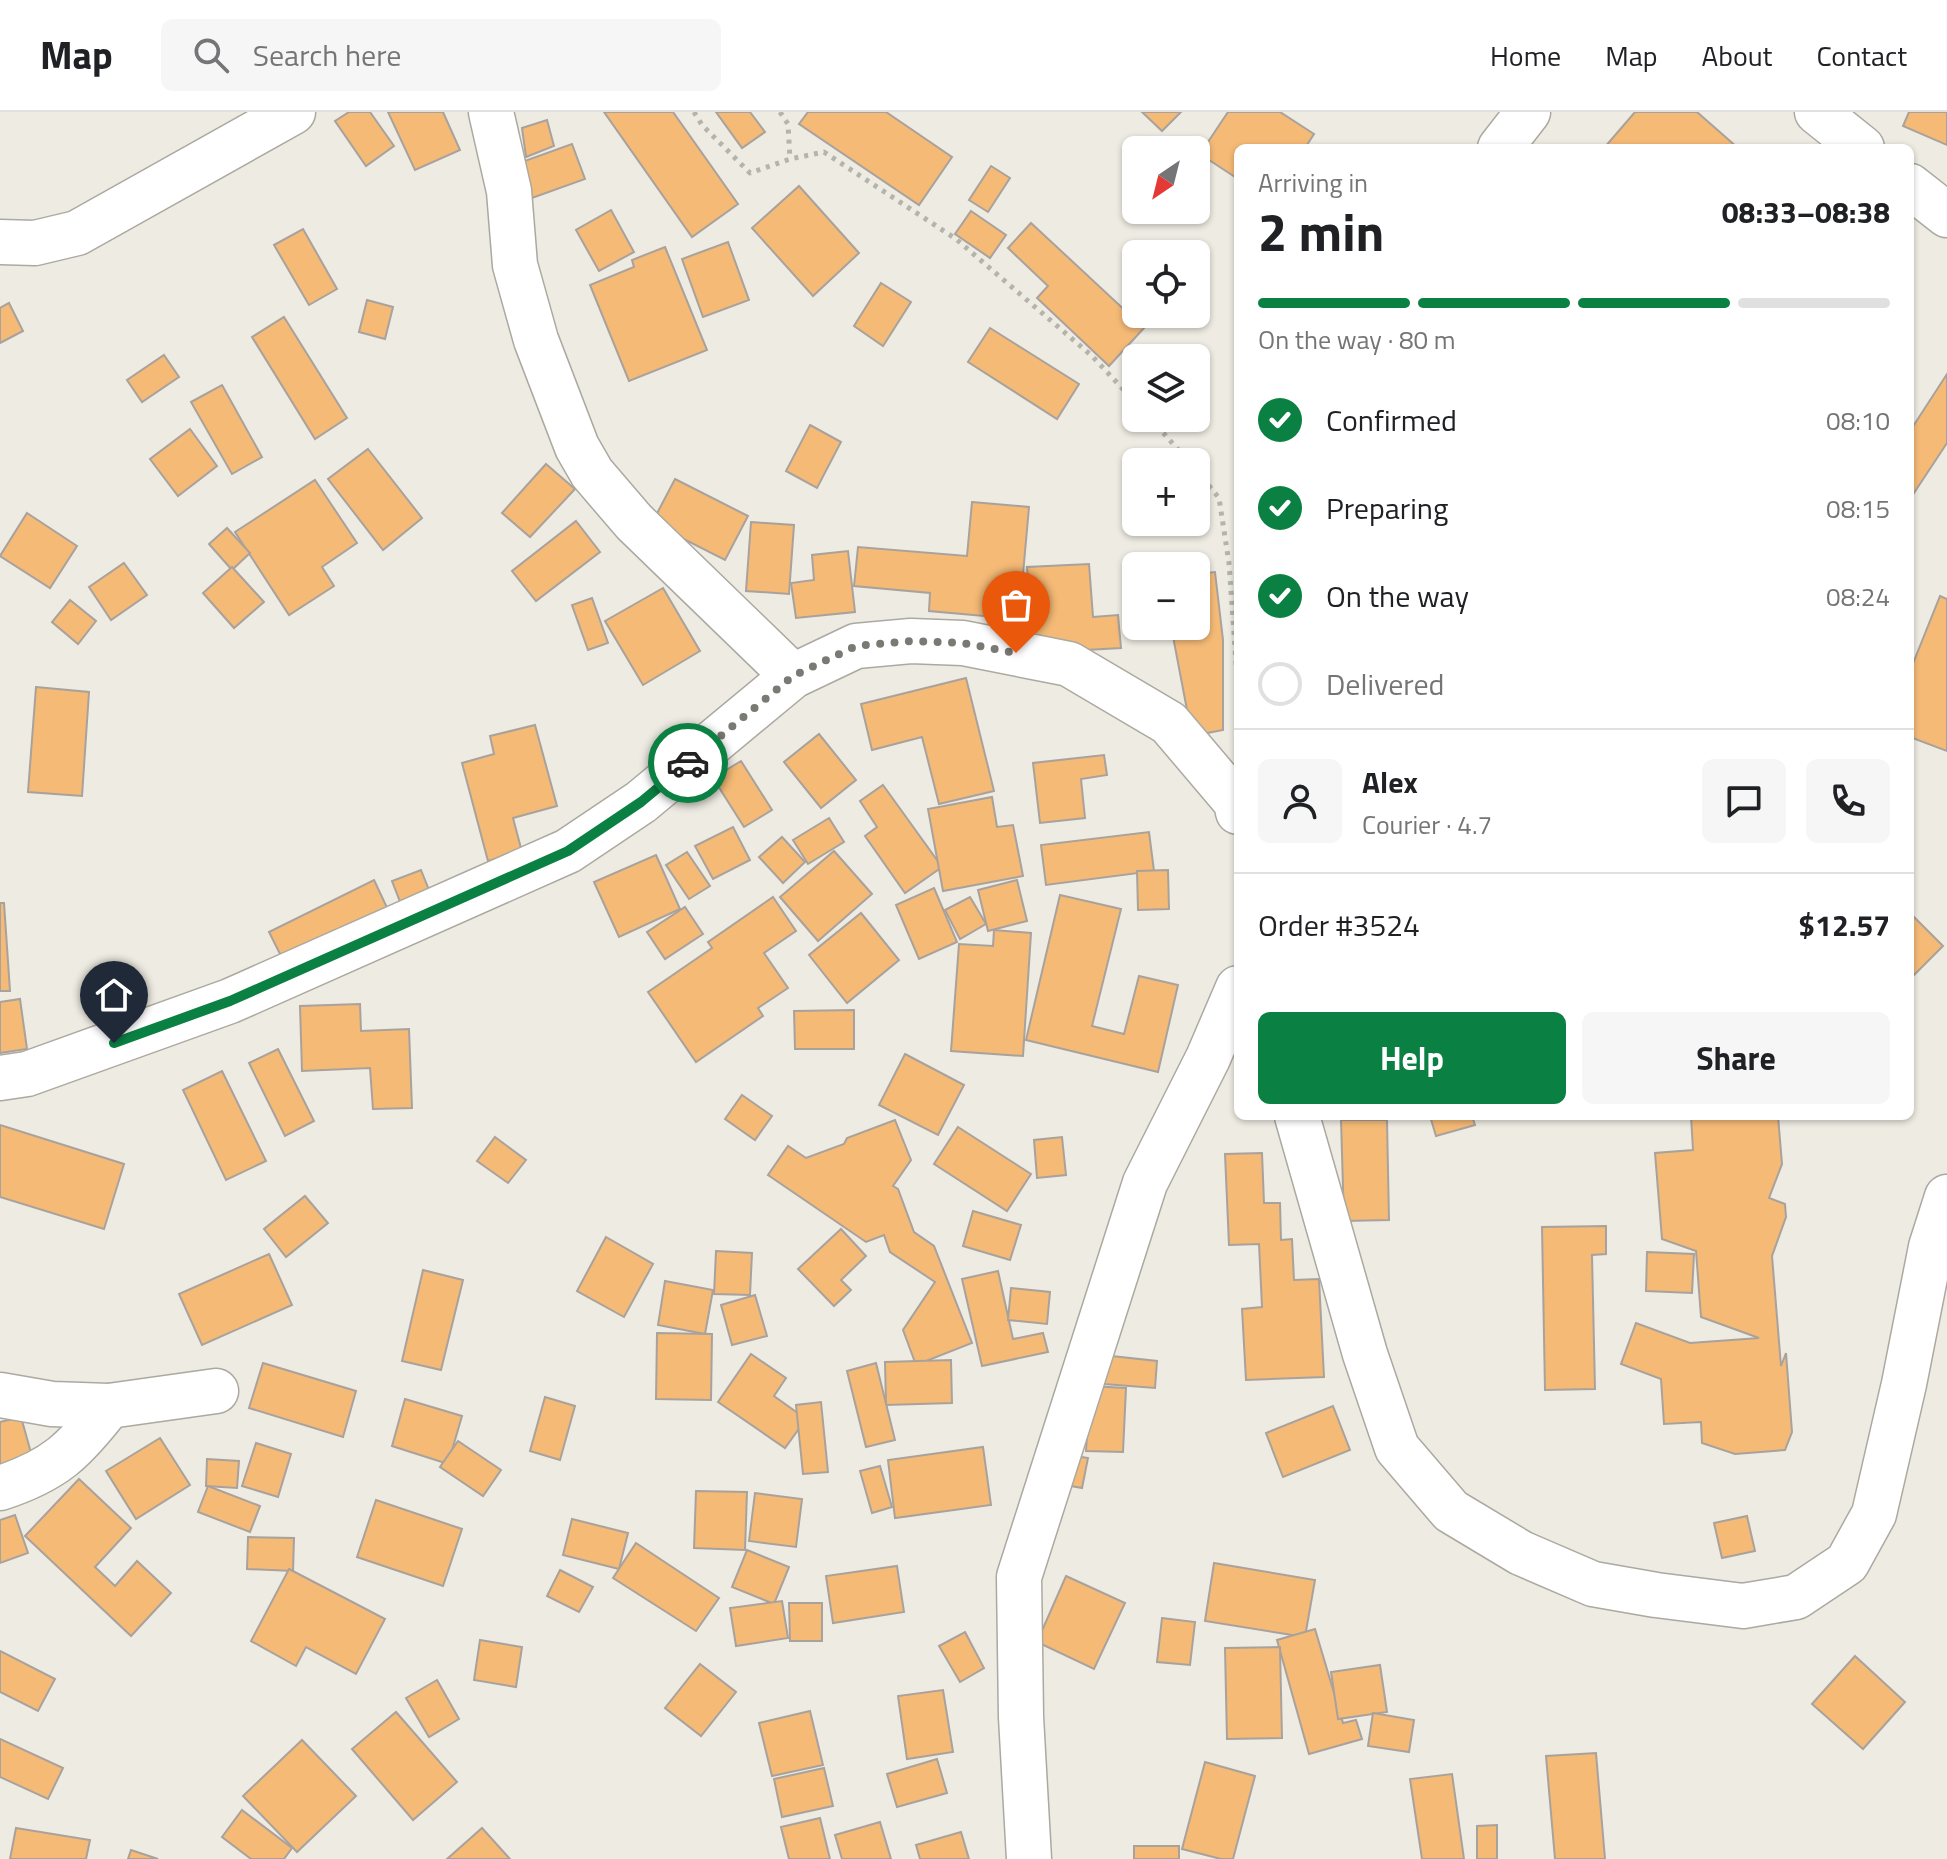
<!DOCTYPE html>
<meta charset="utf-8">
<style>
:root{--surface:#fff;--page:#f6f6f6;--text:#202124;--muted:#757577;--line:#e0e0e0;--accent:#0b8043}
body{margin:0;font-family:"Titillium Web",sans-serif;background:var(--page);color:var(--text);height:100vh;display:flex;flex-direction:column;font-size:30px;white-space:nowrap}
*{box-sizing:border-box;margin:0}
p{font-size:26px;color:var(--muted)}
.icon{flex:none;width:44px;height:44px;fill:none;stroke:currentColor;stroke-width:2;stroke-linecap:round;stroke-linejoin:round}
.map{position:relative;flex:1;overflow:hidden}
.details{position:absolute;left:1234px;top:32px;width:680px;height:976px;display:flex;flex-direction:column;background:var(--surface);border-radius:12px;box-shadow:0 2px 6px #0004}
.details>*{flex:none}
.needle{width:52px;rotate:215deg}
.controls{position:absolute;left:1122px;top:24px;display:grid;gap:16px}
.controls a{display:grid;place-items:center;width:88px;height:88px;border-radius:12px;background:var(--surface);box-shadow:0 2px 6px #0004;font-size:40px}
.pin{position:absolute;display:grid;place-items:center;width:68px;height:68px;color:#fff;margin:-82px -34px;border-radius:50% 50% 50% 0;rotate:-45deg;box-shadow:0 0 8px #0007}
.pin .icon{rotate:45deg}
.courier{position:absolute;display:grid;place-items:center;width:80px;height:80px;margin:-40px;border:6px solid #0b8043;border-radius:50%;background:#fff;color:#222;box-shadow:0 2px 10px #0007}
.summary em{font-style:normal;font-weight:700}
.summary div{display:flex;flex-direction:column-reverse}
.summary{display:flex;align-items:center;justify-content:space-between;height:136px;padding:0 24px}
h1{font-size:52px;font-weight:700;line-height:60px}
.bar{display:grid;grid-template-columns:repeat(4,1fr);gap:12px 8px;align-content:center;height:96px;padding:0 24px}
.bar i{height:10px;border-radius:6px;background:var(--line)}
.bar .current{background:var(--accent)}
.bar p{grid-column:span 4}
.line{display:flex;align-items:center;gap:20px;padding:0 24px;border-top:2px solid var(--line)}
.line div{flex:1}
.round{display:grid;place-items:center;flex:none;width:84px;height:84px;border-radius:12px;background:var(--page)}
ol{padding:0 24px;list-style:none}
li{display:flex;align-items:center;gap:24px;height:88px}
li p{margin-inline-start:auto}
li .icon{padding:8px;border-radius:50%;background:var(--accent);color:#fff;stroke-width:4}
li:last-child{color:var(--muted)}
li i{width:44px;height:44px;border:4px solid var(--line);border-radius:50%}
.button{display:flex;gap:16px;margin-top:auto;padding:16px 24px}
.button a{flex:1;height:92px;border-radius:12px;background:var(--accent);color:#fff;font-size:32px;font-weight:700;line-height:92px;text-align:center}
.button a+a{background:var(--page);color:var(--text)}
header{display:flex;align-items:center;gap:48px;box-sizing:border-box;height:112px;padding:0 40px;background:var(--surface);border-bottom:2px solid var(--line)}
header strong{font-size:38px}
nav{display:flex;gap:44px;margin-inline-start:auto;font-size:28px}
.search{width:560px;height:72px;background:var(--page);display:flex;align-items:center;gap:20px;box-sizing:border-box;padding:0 28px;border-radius:12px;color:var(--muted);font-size:30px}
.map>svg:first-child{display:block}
</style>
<header>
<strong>Map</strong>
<div class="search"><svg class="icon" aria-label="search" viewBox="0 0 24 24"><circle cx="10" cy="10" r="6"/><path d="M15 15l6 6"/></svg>Search here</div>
<nav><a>Home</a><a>Map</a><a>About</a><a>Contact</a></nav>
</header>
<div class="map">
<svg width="1947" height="1747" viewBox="0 0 1947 1747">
<rect width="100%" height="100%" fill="#edebe2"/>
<g fill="#f5ba76" stroke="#a9a29c" stroke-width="2">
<path d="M349,0H370L394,34L366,54L335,9Z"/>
<path d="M388,0H443L460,38L415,58Z"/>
<path d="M604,0H673L738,92L692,125Z"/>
<path d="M716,0H750L765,20L742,36Z"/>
<path d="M808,0H886L952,45L919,93L799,12Z"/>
<path d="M1142,0H1181L1162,19Z"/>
<path d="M1228,0H1280L1314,22L1305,36H1238V67L1200,42Z"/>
<path d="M1635,0H1697L1738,36H1604Z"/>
<path d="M1909,0H1947V33L1903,14Z"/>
<path d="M547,8L554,34L526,45L522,16Z"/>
<path d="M572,32L585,67L532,86L519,51Z"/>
<path d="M991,54L1010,66L988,100L969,88Z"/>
<path d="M799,74L859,141L813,184L752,116Z"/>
<path d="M611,98L634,140L599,159L576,118Z"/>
<path d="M971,99L1006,123L990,146L955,122Z"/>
<path d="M1031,111L1144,216L1109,254L1037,186L1048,174L1008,136Z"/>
<path d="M303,117L337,177L309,193L274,133Z"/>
<path d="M728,130L749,188L703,205L682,147Z"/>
<path d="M665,135L707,238L629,269L590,173L634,155L632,148Z"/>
<path d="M881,171L911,190L883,234L854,214Z"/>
<path d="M367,188L393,195L385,227L359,220Z"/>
<path d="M9,191L23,219L0,231V196Z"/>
<path d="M284,205L347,306L315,327L252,225Z"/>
<path d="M990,216L1079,272L1057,307L968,250Z"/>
<path d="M164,243L179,265L142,290L127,268Z"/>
<path d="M1947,262V331L1912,384L1910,383V319Z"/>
<path d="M222,273L262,345L232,362L191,290Z"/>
<path d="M810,313L841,330L817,376L786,359Z"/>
<path d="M190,317L217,354L178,384L150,347Z"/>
<path d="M368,337L422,406L383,438L328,367Z"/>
<path d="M546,352L575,377L530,425L502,401Z"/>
<path d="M675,367L748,404L725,448L652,411Z"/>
<path d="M315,368L357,431L322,455L334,474L289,503L235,420Z"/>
<path d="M972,390L1029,395L1019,507L929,499L930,481L854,474L858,435L967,444Z"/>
<path d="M27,401L77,434L50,476L0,444Z"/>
<path d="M576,409L600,440L536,489L512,459Z"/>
<path d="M751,410L794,413L789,482L746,479Z"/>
<path d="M227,416L250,441L232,458L209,432Z"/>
<path d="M848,439L855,500L796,506L791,471L814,468L812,443Z"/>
<path d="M124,451L147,483L111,508L89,475Z"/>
<path d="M1089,452L1093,505L1118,503L1121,536L1033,541L1027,455Z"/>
<path d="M232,455L264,490L234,516L203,481Z"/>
<path d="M1215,460L1223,528V618L1192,624L1171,514H1196V462Z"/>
<path d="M663,476L700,539L643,573L605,509Z"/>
<path d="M1940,484L1947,487V639L1910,625V559Z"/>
<path d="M592,486L608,531L588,538L572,493Z"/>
<path d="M70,488L96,509L78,532L52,510Z"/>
<path d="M966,566L994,679L939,692L922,625L872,638L861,592Z"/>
<path d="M36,575L89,580L82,684L28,680Z"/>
<path d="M535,613L557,694L513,706L522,740L488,749L462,651L494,642L490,624Z"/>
<path d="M819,622L856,668L821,696L784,650Z"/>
<path d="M1104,643L1107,663L1081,667L1085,706L1040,711L1033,651Z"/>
<path d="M741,649L772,698L744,715L713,666Z"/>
<path d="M883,673L942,755L905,781L865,724L877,715L860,689Z"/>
<path d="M992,685L997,715L1013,713L1023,764L943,779L928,697Z"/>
<path d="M829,706L844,730L808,752L793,728Z"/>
<path d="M733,715L750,748L713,767L695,734Z"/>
<path d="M1149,720L1154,759L1046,773L1041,733Z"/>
<path d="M782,725L805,750L783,771L759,745Z"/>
<path d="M834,739L872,782L818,829L780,785Z"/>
<path d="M687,740L710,774L689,787L666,753Z"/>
<path d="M656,743L680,797L619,825L594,770Z"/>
<path d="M421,758L435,793L406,805L392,769Z"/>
<path d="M1168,758L1169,797L1138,798L1137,759Z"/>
<path d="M374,768L390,802L286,854L269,820Z"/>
<path d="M1017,768L1027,809L988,819L978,778Z"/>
<path d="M934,776L957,830L919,847L896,793Z"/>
<path d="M1060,783L1121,797L1092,914L1124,922L1139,864L1178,873L1158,960L1026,928Z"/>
<path d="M773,785L796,819L764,841L788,876L758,896L763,904L696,950L648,880L712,836L708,830Z"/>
<path d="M970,785L986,812L960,827L945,798Z"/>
<path d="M0,791H4L10,879H0Z"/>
<path d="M685,795L703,822L665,847L647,820Z"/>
<path d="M861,801L899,848L847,891L809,843Z"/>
<path d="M1910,801L1943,834L1910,867Z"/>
<path d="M994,818L1031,821L1023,944L951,939L959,832L993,834Z"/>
<path d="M20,887L27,937L0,941V890Z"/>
<path d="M360,892L361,919L409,917L412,996L373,997L370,956L302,959L300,894Z"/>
<path d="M854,898V937H795L794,899Z"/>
<path d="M278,937L314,1009L285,1024L249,951Z"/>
<path d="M905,942L964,973L938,1023L879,993Z"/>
<path d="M222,959L266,1049L226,1068L183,978Z"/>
<path d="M742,983L772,1004L755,1028L725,1007Z"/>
<path d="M1430,1004H1472L1475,1013L1436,1024Z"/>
<path d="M1691,1004H1778L1782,1052L1769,1086L1785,1092L1786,1105L1772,1144L1781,1254L1786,1241L1792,1320L1785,1338L1735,1342L1702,1331L1701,1310L1664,1312L1661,1267L1621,1252L1636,1211L1690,1231L1759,1226L1701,1205L1696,1139L1662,1127L1655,1041L1693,1038Z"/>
<path d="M895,1008L911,1048L893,1074L898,1077L914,1120L934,1134L972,1231L916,1253L903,1218L935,1170L890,1140L884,1123L866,1130L768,1063L788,1034L806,1046L844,1032L847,1026Z"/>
<path d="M1341,1008H1387L1389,1108L1344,1109Z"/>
<path d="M0,1013L124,1052L104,1117L0,1085Z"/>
<path d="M958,1015L1031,1062L1007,1099L934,1052Z"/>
<path d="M495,1025L526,1048L508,1071L477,1049Z"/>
<path d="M1062,1025L1066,1063L1037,1066L1034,1028Z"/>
<path d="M1262,1041L1264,1091H1280L1281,1128L1292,1127L1294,1168L1319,1167L1324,1265L1246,1268L1242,1197L1262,1195L1259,1132L1229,1133L1225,1042Z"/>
<path d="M305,1084L328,1111L286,1145L264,1117Z"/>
<path d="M973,1099L1021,1113L1010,1148L963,1134Z"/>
<path d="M1606,1114V1142L1592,1143L1595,1277L1545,1278L1542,1115Z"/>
<path d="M841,1117L866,1144L841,1168L851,1178L834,1194L798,1157Z"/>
<path d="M606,1125L653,1152L624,1205L577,1179Z"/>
<path d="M716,1139L752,1141L750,1183L714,1182Z"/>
<path d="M1647,1140L1694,1142L1692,1181L1646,1179Z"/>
<path d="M269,1142L292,1193L202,1233L179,1182Z"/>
<path d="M423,1158L463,1168L441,1258L402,1249Z"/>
<path d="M998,1159L1013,1227L1043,1221L1048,1240L982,1254L962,1167Z"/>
<path d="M665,1169L713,1178L705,1222L658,1213Z"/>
<path d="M1011,1176L1050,1180L1047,1212L1008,1208Z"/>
<path d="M755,1183L767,1224L732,1233L721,1193Z"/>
<path d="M657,1221L712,1222L711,1288L656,1287Z"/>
<path d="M751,1242L786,1266L774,1284L806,1307L785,1336L718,1290Z"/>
<path d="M1093,1242L1157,1249L1155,1276L1091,1271Z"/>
<path d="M951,1248L952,1291L886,1293L885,1250Z"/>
<path d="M263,1251L356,1279L343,1325L249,1296Z"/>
<path d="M876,1251L895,1328L866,1335L847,1259Z"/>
<path d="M1090,1274L1126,1276L1123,1340L1086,1339Z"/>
<path d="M545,1285L575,1294L560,1348L530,1339Z"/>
<path d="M405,1287L462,1304L448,1352L392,1334Z"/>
<path d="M821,1290L828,1360L803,1362L796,1293Z"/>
<path d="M1333,1294L1350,1338L1283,1365L1266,1321Z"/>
<path d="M21,1305L33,1348L0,1357V1310Z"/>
<path d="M160,1326L190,1373L136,1407L106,1359Z"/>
<path d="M458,1329L501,1358L483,1384L440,1355Z"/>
<path d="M256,1331L291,1342L278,1385L242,1374Z"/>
<path d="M983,1335L991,1393L895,1406L888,1348Z"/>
<path d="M1053,1340L1088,1346L1082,1376L1049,1370Z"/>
<path d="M207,1347L239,1349L237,1376L206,1374Z"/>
<path d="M880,1354L892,1395L872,1401L860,1359Z"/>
<path d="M79,1367L131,1416L95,1455L115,1474L137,1449L171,1481L131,1524L25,1424Z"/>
<path d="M208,1374L260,1394L250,1420L198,1400Z"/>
<path d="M696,1379L747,1380L745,1438L694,1436Z"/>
<path d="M755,1381L802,1387L796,1435L749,1429Z"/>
<path d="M376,1388L462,1417L443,1474L357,1445Z"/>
<path d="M15,1403L28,1441L0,1451V1408Z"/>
<path d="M1747,1404L1755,1439L1722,1446L1714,1411Z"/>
<path d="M572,1407L628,1421L619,1457L563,1443Z"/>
<path d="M248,1425L294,1426L293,1459L247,1457Z"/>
<path d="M636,1431L719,1486L696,1519L613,1466Z"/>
<path d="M747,1438L789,1455L774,1492L732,1475Z"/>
<path d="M1214,1451L1315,1468L1305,1525L1205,1509Z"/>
<path d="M897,1454L904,1500L833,1511L826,1464Z"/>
<path d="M289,1457L385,1507L356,1562L306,1535L296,1554L251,1529Z"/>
<path d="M560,1458L593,1475L579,1500L547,1484Z"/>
<path d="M1066,1464L1125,1491L1094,1557L1037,1530Z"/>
<path d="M782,1489L788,1526L736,1534L730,1496Z"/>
<path d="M789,1491H822V1529H790Z"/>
<path d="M1162,1506L1195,1510L1190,1553L1157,1550Z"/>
<path d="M1315,1517L1343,1611L1356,1608L1362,1627L1309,1642L1277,1528Z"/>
<path d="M965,1520L984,1556L960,1570L939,1534Z"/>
<path d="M480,1528L522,1535L516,1575L474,1568Z"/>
<path d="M1280,1535L1282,1626L1227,1627L1225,1536Z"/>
<path d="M0,1539L55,1567L38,1599L0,1580Z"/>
<path d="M1855,1544L1905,1590L1863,1637L1812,1592Z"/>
<path d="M700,1552L736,1580L701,1624L665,1596Z"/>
<path d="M1380,1553L1387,1600L1338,1607L1331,1560Z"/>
<path d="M437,1568L459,1607L429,1625L406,1586Z"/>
<path d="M943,1578L953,1640L907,1647L898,1584Z"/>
<path d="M810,1599L823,1653L772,1664L759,1611Z"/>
<path d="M396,1600L457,1670L413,1708L352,1637Z"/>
<path d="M1373,1601L1414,1608L1409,1640L1368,1634Z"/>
<path d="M0,1627L63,1656L48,1687L0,1665Z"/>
<path d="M302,1628L356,1684L297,1740L243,1684Z"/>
<path d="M1596,1641L1605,1747H1555L1546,1644Z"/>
<path d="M937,1647L947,1681L897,1695L887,1662Z"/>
<path d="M1205,1650L1255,1664L1233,1747H1221L1182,1737Z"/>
<path d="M824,1656L833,1694L782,1705L774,1667Z"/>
<path d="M1452,1662L1464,1747H1422L1410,1667Z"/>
<path d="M242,1698L292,1736L284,1747H251L222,1725Z"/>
<path d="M820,1706L830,1747H789L781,1715Z"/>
<path d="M880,1710L891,1747H842L835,1723Z"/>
<path d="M1497,1713V1747H1477V1714Z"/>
<path d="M16,1716L90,1728L86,1747H10Z"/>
<path d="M482,1716L510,1747H447Z"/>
<path d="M961,1720L969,1747H920L916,1733Z"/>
<rect x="1134" y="1734" width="45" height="13"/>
<path d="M131,1738L158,1747H128Z"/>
</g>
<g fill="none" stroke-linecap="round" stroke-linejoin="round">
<defs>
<g id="minor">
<path d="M491,0L509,79L515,153L536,228L577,335L592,361L634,410L793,564"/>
<path d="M1500,36L1528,0"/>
<path d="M0,130L35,131L77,121L293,0"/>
<path d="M0,1283L52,1292L109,1294L216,1279"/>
<path d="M0,1376C55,1358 74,1339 109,1294"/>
<path d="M1029,1747L1021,1605L1019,1465L1145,1071L1208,946L1238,876"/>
</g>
<g id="tertiary">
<path d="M1817,0L1862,36"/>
<path d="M1910,74L1947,103"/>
<path d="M0,966L27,962L230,889L568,739L641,690L793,564L856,534L911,529L963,531L1069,552L1169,611L1236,690L1238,700"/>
<path d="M1297,1004L1365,1242L1397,1336L1451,1399L1521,1441L1593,1472L1656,1483L1743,1494L1796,1485L1847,1451L1874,1402L1904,1272L1931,1135L1947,1085"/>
</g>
</defs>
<use href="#minor" stroke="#aba9a0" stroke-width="47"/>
<use href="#tertiary" stroke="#aba9a0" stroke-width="47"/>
<g stroke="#b5b4ac" stroke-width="5" stroke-dasharray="4 6" stroke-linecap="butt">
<path d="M694,0L702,13L750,61L790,47L824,40L956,127L1092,244L1136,291"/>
<path d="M780,0L788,12L790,47"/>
<path d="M1150,306L1189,350"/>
<path d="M1196,358L1219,386L1229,451L1237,564V613"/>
</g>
<use href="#minor" stroke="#fff" stroke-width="44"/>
<use href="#tertiary" stroke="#fff" stroke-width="44"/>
</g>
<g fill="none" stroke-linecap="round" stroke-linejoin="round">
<path stroke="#7a7974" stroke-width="8" stroke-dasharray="0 14.4" d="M688,651L793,564L856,534L911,529L963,531L1016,541"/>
<path stroke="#0b8043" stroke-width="10" d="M114,931L230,889L568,739L641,690L688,651"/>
</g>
</svg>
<div class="controls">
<a><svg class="needle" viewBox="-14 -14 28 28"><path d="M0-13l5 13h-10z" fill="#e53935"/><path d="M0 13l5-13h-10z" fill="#757577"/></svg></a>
<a><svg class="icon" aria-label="locate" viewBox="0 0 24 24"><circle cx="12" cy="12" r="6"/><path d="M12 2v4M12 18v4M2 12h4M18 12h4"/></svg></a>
<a><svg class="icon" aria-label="layers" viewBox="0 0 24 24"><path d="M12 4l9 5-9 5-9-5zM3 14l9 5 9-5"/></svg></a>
<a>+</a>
<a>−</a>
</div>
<div class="pin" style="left:1016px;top:541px;background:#ea580c"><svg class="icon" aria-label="bag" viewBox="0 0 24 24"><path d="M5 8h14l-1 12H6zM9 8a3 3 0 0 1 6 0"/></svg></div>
<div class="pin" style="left:114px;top:931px;background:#1f2937"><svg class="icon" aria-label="home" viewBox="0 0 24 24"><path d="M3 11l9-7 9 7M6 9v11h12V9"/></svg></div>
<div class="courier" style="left:688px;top:651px"><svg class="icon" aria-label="car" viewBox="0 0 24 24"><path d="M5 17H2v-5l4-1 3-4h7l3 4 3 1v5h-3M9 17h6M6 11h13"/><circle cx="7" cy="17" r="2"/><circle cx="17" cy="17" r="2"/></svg></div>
<section class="details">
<div class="summary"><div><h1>2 min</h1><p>Arriving in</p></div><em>08:33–08:38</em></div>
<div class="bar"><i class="current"></i><i class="current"></i><i class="current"></i><i></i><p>On the way · 80 m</p></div>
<ol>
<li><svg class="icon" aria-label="check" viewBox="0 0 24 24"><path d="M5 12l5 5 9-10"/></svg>Confirmed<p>08:10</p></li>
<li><svg class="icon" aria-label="check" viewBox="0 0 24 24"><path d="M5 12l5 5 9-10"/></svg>Preparing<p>08:15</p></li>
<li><svg class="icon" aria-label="check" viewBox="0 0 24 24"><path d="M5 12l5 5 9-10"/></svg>On the way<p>08:24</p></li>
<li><i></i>Delivered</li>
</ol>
<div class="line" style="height:144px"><a class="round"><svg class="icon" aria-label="person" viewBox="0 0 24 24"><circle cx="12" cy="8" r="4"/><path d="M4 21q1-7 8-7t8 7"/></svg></a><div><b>Alex</b><p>Courier · 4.7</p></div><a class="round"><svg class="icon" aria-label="chat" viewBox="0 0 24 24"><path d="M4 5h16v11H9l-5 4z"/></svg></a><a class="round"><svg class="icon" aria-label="phone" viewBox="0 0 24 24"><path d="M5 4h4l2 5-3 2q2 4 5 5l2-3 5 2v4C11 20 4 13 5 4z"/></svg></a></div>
<div class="line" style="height:104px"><div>Order #3524</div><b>$12.57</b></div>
<div class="button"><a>Help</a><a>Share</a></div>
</section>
</div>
